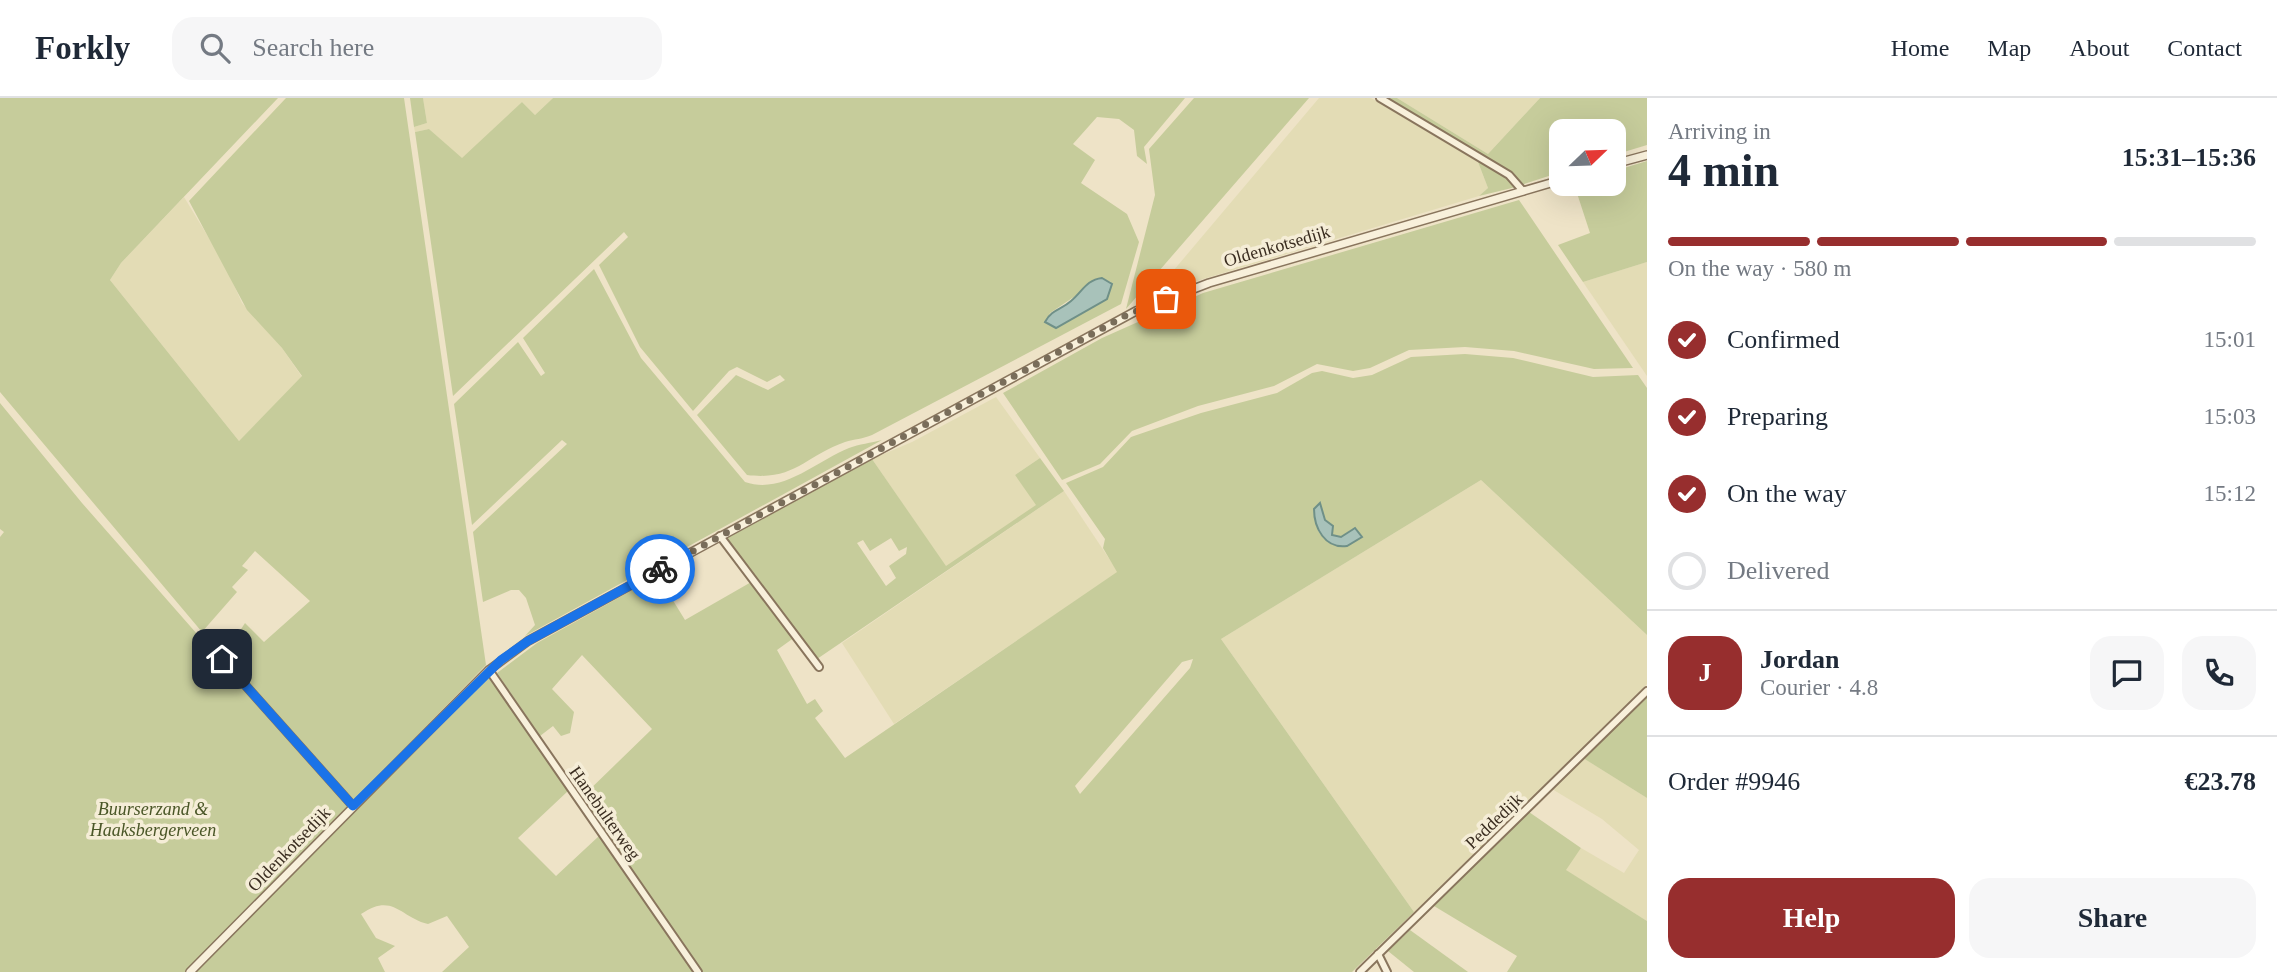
<!DOCTYPE html>
<meta charset="utf-8">
<style>
:root{--surface:#fff;--page:#f6f6f7;--text:#1f2937;--muted:#747a83;--line:#e0e1e3;--accent:#972e2e}
body{margin:0;font-family:Georgia,serif;background:var(--page);color:var(--text);height:100vh;display:flex;flex-direction:column;font-size:26px;white-space:nowrap}
*{box-sizing:border-box;margin:0}
p{font-size:23px;color:var(--muted)}
.icon{flex:none;width:38px;height:38px;fill:none;stroke:currentColor;stroke-width:2;stroke-linecap:round;stroke-linejoin:round}
.map{position:relative;flex:1;overflow:hidden}
.details{display:flex;flex-direction:column;background:var(--surface);width:630px}
.details>*{flex:none}
.needle{width:46px;rotate:67deg}
.buttons{position:absolute;left:1549px;top:21px;display:grid;gap:14px}
.buttons a{display:grid;place-items:center;width:77px;height:77px;border-radius:14px;background:var(--surface);box-shadow:0 7px 28px #0002;font-size:35px}
.pin{position:absolute;display:grid;place-items:center;width:60px;height:60px;color:#fff;margin:-30px;border-radius:14px;box-shadow:0 4px 10px #0006}
.courier{position:absolute;display:grid;place-items:center;width:70px;height:70px;margin:-35px;border:5px solid #1a73e8;border-radius:50%;background:#fff;color:#222;box-shadow:0 2px 9px #0007}
.head em{font-style:normal;font-weight:600}
.head div{display:flex;flex-direction:column-reverse}
.head{display:flex;align-items:center;justify-content:space-between;height:119px;padding:0 21px}
h1{font-size:46px;font-weight:600;line-height:52px}
.bar{display:grid;grid-template-columns:repeat(4,1fr);gap:10px 7px;align-content:center;height:84px;padding:0 21px}
.bar i{height:9px;border-radius:5px;background:var(--line)}
.bar .active{background:var(--accent)}
.bar p{grid-column:span 4}
.line{display:flex;align-items:center;gap:18px;padding:0 21px;border-top:2px solid var(--line)}
.line div{flex:1}
.round{display:grid;place-items:center;flex:none;width:74px;height:74px;border-radius:21px;background:var(--page)}
ol{padding:0 21px;list-style:none}
li{display:flex;align-items:center;gap:21px;height:77px}
li p{margin-inline-start:auto}
li .icon{padding:7px;border-radius:50%;background:var(--accent);color:#fff;stroke-width:4}
li:last-child{color:var(--muted)}
li i{width:38px;height:38px;border:4px solid var(--line);border-radius:50%}
.cta{display:flex;gap:14px;margin-top:auto;padding:14px 21px}
.cta a{flex:1;height:80px;border-radius:21px;background:var(--accent);color:#fff;font-size:28px;font-weight:600;line-height:80px;text-align:center}
.cta a+a{background:var(--page);color:var(--text)}
header{display:flex;align-items:center;gap:42px;box-sizing:border-box;height:98px;padding:0 35px;background:var(--surface);border-bottom:2px solid var(--line)}
header strong{font-size:33px}
nav{display:flex;gap:38px;margin-inline-start:auto;font-size:24px}
.search{width:490px;height:63px;background:var(--page);display:flex;align-items:center;gap:18px;box-sizing:border-box;padding:0 24px;border-radius:21px;color:var(--muted);font-size:26px}
main{display:flex;flex:1;min-height:0}
.map>svg:first-child{display:block}
</style>
<header>
<strong>Forkly</strong>
<div class="search"><svg class="icon" aria-label="search" viewBox="0 0 24 24"><circle cx="10" cy="10" r="6"/><path d="M15 15l6 6"/></svg>Search here</div>
<nav><a>Home</a><a>Map</a><a>About</a><a>Contact</a></nav>
</header>
<main>
<div class="map">
<svg width="1647" height="874" viewBox="0 0 1647 874">
<rect width="100%" height="100%" fill="#eee3c7"/>
<g fill="#e3dcb5">
<path d="M423,0H553L535,17L522,4L462,61L429,31L415,34L414,29L427,25Z"/>
<path d="M1319,0H1371L1478,64L1488,90L1479,98L1177,189L1168,179Z"/>
<path d="M1397,0H1540L1488,56Z"/>
<path d="M184,99L224,165L242,205L282,250L302,279L239,343L110,182L121,165Z"/>
<path d="M1647,164V278L1583,184Z"/>
<path d="M996,299L1040,360L1015,377L1037,407L946,469L872,361L912,344Z"/>
<path d="M1481,382L1647,537V586L1414,814L1221,541Z"/>
<path d="M1064,393L1118,474L894,626L842,545Z"/>
<path d="M1583,660L1647,700V823L1565,772L1581,750L1624,775L1639,752L1602,721L1552,691Z"/>
</g>
<g fill="#c6cc9b" fill-rule="evenodd">
<path d="M0,0H278L121,165L110,182L239,343L302,278L282,250L247,212L189,103L286,0H404L486,567L353,703L223,559L245,525L264,544L310,503L255,453L242,468L248,472L232,489L237,494L202,534L0,294Z"/>
<path d="M410,0H423L427,25L414,29Z"/>
<path d="M553,0H1185L1144,49L1147,66L1137,58L1134,32L1119,21L1097,19L1073,46L1095,62L1081,85L1127,116L1139,144L1121,206L872,337C863,341 854,341 845,344C805,358 795,383 747,377L697,317L736,277L768,292L785,282L780,277L767,284L737,269L729,273L693,313L640,249L599,167L628,139L624,134L453,298L415,34L429,31L462,60L522,4L535,17ZM1102,180L1111,184C1090,205 1077,223 1046,224L1050,215Z"/>
<path d="M1194,0H1309L1126,211L1155,97L1149,51Z"/>
<path d="M1386,0H1397L1488,56L1540,0H1647V47L1614,57V33H1561V74L1521,87L1506,71Z"/>
<path d="M1647,63V164L1583,184L1558,147L1590,135L1574,86H1614V73Z"/>
<path d="M1478,64C1493,65 1506,78 1516,89L1479,98L1488,90Z"/>
<path d="M1519,102L1633,270L1594,271L1514,253L1465,249L1409,252L1370,270L1353,273L1317,266L1274,288L1198,308L1132,333L1100,366L1062,382L1003,295L1102,240L1203,195Z"/>
<path d="M594,171L641,260L745,384C783,397 816,363 849,350C859,346 871,345 882,342L525,538L535,527L526,500L519,492H511L483,504L473,434L567,346L562,342L472,427L454,306L518,244L541,278L545,275L523,240Z"/>
<path d="M1465,256L1513,260L1593,279L1638,277L1647,290V537L1481,382L1221,541L1414,814L1352,874H703L582,699L652,631L582,557L552,591L574,614L570,635L561,638L553,628L540,638L497,575L537,545L658,478L685,522L753,483L795,539L777,552L807,606L815,601L823,613L815,620L845,660L1117,474L1103,450L1105,441L1066,385L1103,369L1131,339L1201,315L1277,295L1312,275L1322,273L1353,280L1372,277L1411,259ZM1322,411L1325,422L1331,426L1332,437L1341,439L1352,431L1348,448C1330,451 1316,437 1315,420ZM1193,561L1190,570L1080,696L1075,688L1182,564Z"/>
<path d="M0,305L82,405L255,602L356,712L488,578L568,693L518,740L556,778L599,738L693,874H442L469,849L447,818L428,826C400,819 393,794 361,816L376,840L395,848L378,860L385,874H0V439L4,434L0,431Z"/>
<path d="M1040,360L1064,393L817,561L727,440L872,361L946,468L1036,407L1015,377ZM891,440L899,453L907,449L906,456L889,468L896,480L886,488L857,445L863,442L870,453Z"/>
<path d="M1647,598V700L1583,660Z"/>
<path d="M1529,714L1581,750L1566,772L1647,823V874H1507L1517,858L1434,808Z"/>
<path d="M1410,832L1468,874H1414L1388,853Z"/>
</g>
<g fill="#a8c2ba" stroke="#6f9088" stroke-width="2">
<path d="M1102,180L1112,186L1107,201L1056,230L1045,224C1052,211 1061,212 1071,203C1083,193 1086,182 1102,180Z"/>
<path d="M1320,405L1325,422L1333,428L1332,437L1341,439L1355,430L1362,439L1347,448C1325,451 1314,430 1314,411Z"/>
</g>
<g fill="none" stroke-linecap="round" stroke-linejoin="round">
<defs>
<g id="minor">
<path d="M1380,0L1509,77L1523,93"/>
<path d="M720,438L819,569"/>
<path d="M222,561L353,708"/>
<path d="M489,572L698,874"/>
<path d="M1378,856L1387,874"/>
<path d="M1360,874L1647,593"/>
</g>
<g id="tertiary">
<path d="M1614,66L1647,57"/>
<path d="M190,874L489,572L528,543L1136,213L1209,185L1561,82"/>
</g>
</defs>
<use href="#minor" stroke="#89755d" stroke-width="10"/>
<use href="#tertiary" stroke="#89755d" stroke-width="10"/>
<use href="#minor" stroke="#f8f0db" stroke-width="6"/>
<use href="#tertiary" stroke="#f8f0db" stroke-width="7"/>
</g>
<g fill="none" stroke-linecap="round" stroke-linejoin="round">
<path stroke="#796d5a" stroke-width="7" stroke-dasharray="0 12.6" d="M660,471L1125,218L1166,201"/>
<path stroke="#1a73e8" stroke-width="9" d="M222,561L353,708L501,562L528,543L660,471"/>
</g>
<g text-anchor="middle" dominant-baseline="central" stroke-width="7" stroke-linejoin="round" paint-order="stroke">
<g font-size="18" fill="#3a2d20" stroke="#f5edd7">
<text transform="translate(1277 148) rotate(-16)">Oldenkotsedijk</text>
<text transform="translate(605 715) rotate(55)">Hanebulterweg</text>
<text transform="translate(1494 723) rotate(-44)">Peddedijk</text>
<text transform="translate(289 751) rotate(-46)">Oldenkotsedijk</text>
</g>
<g font-size="18" font-style="italic" fill="#4a5627" stroke="#f5edd7">
<text x="153" y="711">Buurserzand &amp;<tspan x="153" dy="21">Haaksbergerveen</tspan></text>
</g>
</g>
</svg>
<div class="buttons">
<a><svg class="needle" viewBox="-14 -14 28 28"><path d="M0-13l5 13h-10z" fill="#e53935"/><path d="M0 13l5-13h-10z" fill="#747a83"/></svg></a>
</div>
<div class="pin" style="left:1166px;top:201px;background:#ea580c"><svg class="icon" aria-label="bag" viewBox="0 0 24 24"><path d="M5 8h14l-1 12H6zM9 8a3 3 0 0 1 6 0"/></svg></div>
<div class="pin" style="left:222px;top:561px;background:#1f2937"><svg class="icon" aria-label="home" viewBox="0 0 24 24"><path d="M3 11l9-7 9 7M6 9v11h12V9"/></svg></div>
<div class="courier" style="left:660px;top:471px"><svg class="icon" aria-label="bike" viewBox="0 0 24 24"><circle cx="6" cy="16" r="4"/><circle cx="18" cy="16" r="4"/><path d="M6 16l4-8h5l3 8M10 8l3 8H6M13 5h3"/></svg></div>
</div>
<section class="details">
<div class="head"><div><h1>4 min</h1><p>Arriving in</p></div><em>15:31–15:36</em></div>
<div class="bar"><i class="active"></i><i class="active"></i><i class="active"></i><i></i><p>On the way · 580 m</p></div>
<ol>
<li><svg class="icon" aria-label="check" viewBox="0 0 24 24"><path d="M5 12l5 5 9-10"/></svg>Confirmed<p>15:01</p></li>
<li><svg class="icon" aria-label="check" viewBox="0 0 24 24"><path d="M5 12l5 5 9-10"/></svg>Preparing<p>15:03</p></li>
<li><svg class="icon" aria-label="check" viewBox="0 0 24 24"><path d="M5 12l5 5 9-10"/></svg>On the way<p>15:12</p></li>
<li><i></i>Delivered</li>
</ol>
<div class="line" style="height:126px"><b class="round" style="background:var(--accent);color:#fff">J</b><div><b>Jordan</b><p>Courier · 4.8</p></div><a class="round"><svg class="icon" aria-label="chat" viewBox="0 0 24 24"><path d="M4 5h16v11H9l-5 4z"/></svg></a><a class="round"><svg class="icon" aria-label="phone" viewBox="0 0 24 24"><path d="M5 4h4l2 5-3 2q2 4 5 5l2-3 5 2v4C11 20 4 13 5 4z"/></svg></a></div>
<div class="line" style="height:91px"><div>Order #9946</div><b>€23.78</b></div>
<div class="cta"><a>Help</a><a>Share</a></div>
</section>
</main>
